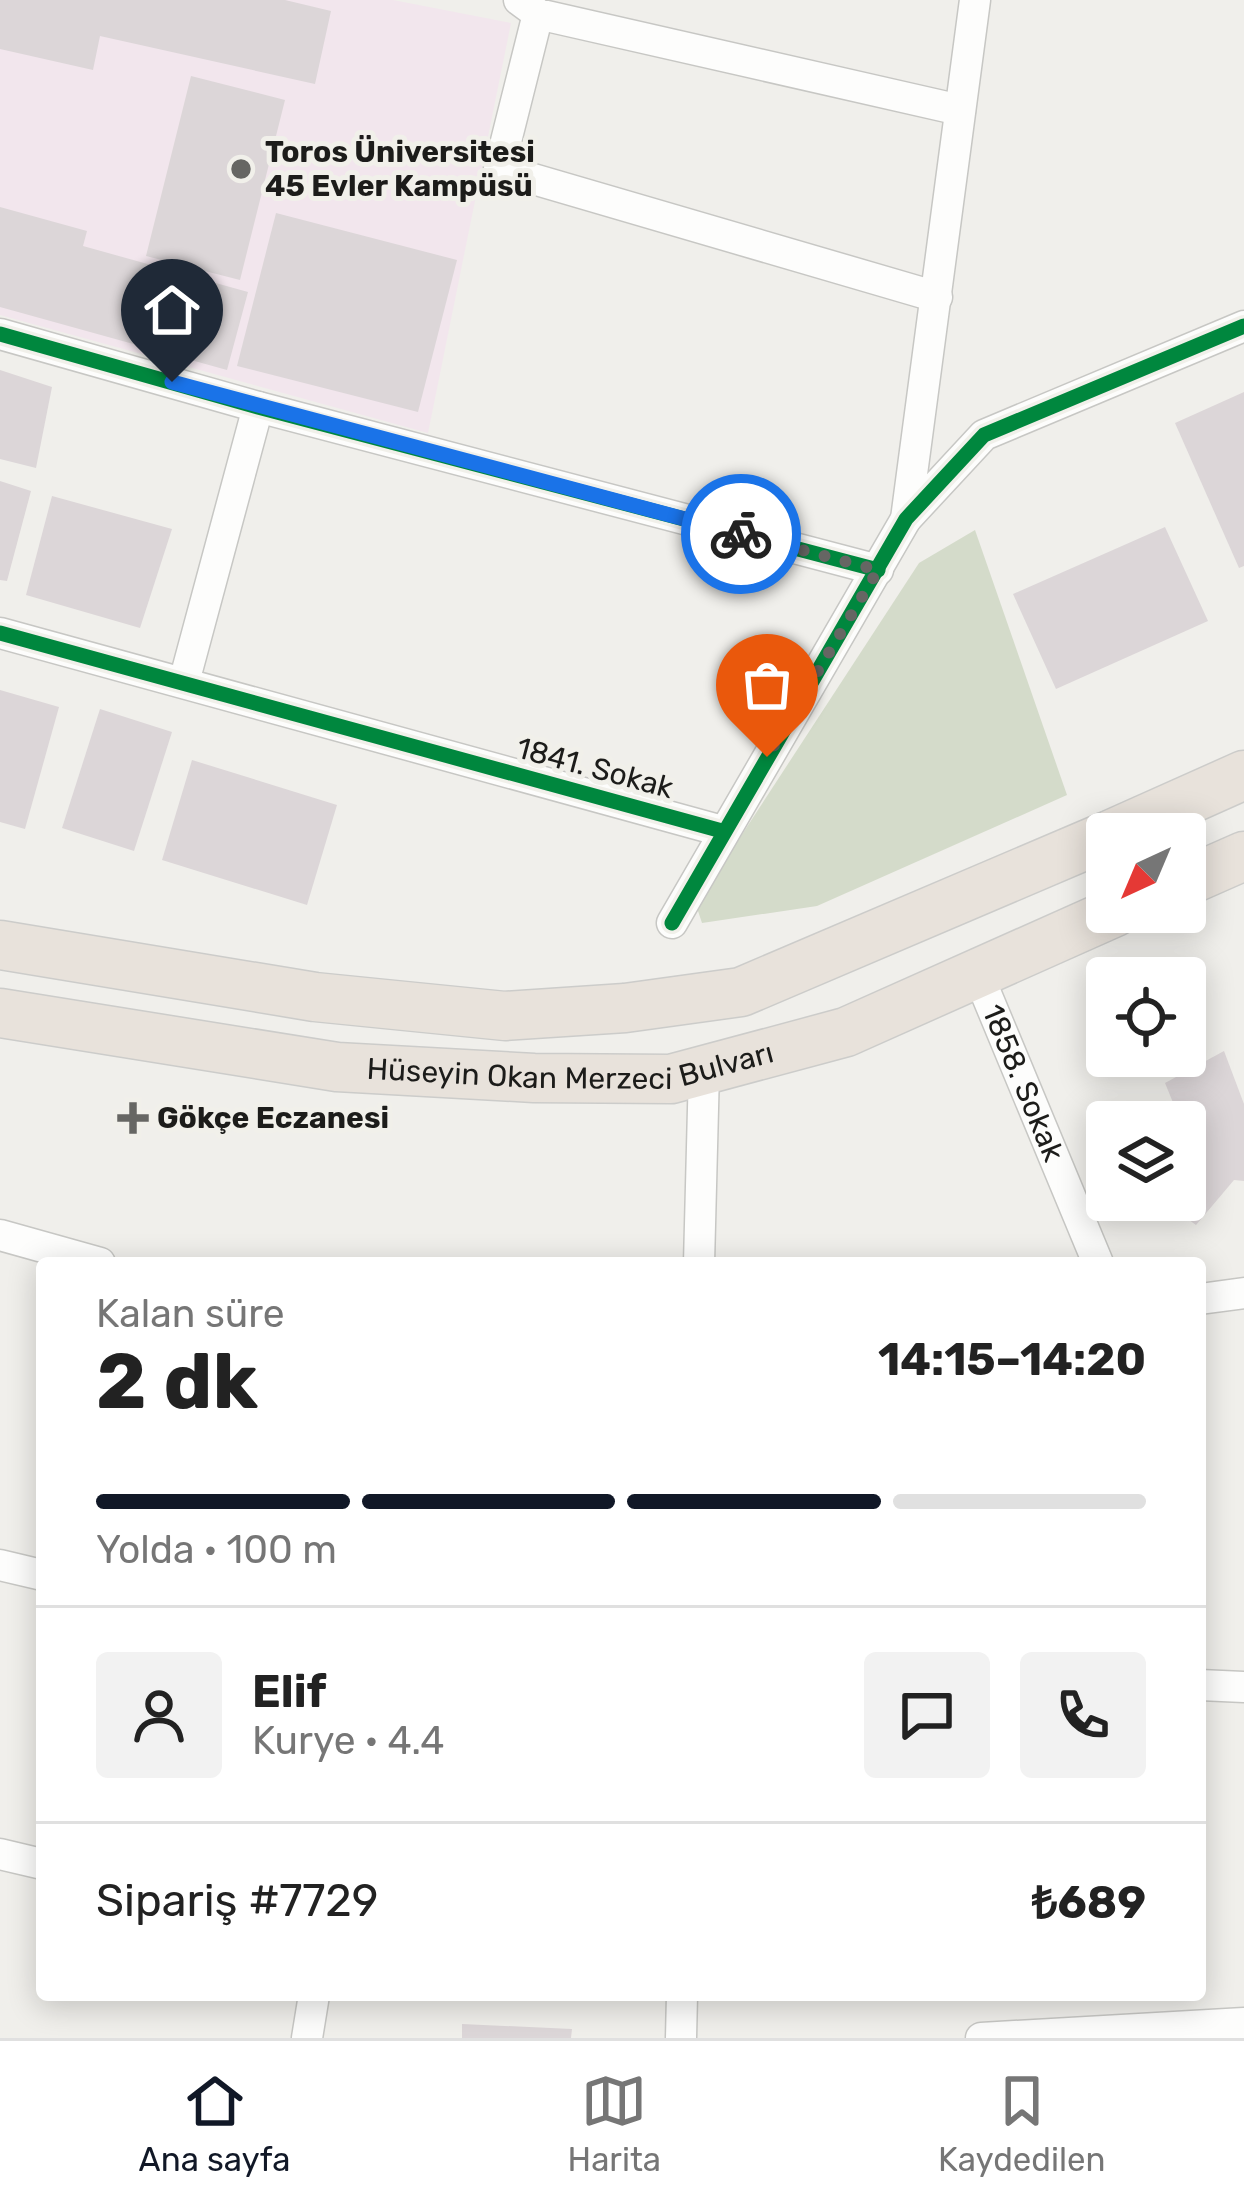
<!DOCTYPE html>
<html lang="tr">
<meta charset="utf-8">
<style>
:root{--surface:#fff;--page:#f2f2f2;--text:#222;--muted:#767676;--line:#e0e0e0;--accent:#111827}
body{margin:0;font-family:Rubik,sans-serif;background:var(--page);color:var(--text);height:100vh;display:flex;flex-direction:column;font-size:45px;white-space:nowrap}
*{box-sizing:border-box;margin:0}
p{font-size:39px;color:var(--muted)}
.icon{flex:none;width:66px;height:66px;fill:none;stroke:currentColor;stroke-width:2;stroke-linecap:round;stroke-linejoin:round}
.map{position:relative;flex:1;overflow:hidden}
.sheet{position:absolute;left:36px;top:1257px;width:1170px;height:744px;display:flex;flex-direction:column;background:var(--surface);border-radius:12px;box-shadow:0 6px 30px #0003}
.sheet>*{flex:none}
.needle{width:78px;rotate:224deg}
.fabs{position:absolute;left:1086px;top:813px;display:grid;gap:24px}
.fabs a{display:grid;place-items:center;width:120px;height:120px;border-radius:12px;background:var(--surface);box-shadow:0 6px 30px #0003;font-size:60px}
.pin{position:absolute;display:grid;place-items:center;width:102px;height:102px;color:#fff;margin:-123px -51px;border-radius:50% 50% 50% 0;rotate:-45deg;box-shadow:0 0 12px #0007}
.pin .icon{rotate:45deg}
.courier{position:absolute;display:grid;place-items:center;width:120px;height:120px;margin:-60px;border:9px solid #1a73e8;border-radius:50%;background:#fff;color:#222;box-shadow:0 3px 15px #0007}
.summary em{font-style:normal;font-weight:700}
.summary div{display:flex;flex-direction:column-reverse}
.summary{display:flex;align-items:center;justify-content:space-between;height:204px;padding:0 60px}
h1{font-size:78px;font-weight:700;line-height:90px}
.bar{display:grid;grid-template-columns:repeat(4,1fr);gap:18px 12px;align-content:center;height:144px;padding:0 60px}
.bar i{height:15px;border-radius:9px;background:var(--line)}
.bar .current{background:var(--accent)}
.bar p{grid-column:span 4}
.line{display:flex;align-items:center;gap:30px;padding:0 60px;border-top:3px solid var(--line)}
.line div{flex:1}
.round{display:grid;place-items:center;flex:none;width:126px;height:126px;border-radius:12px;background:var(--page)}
.menu{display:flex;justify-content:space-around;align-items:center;height:168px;border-top:3px solid var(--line);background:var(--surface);font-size:33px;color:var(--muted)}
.menu a{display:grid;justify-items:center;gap:6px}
.menu .current{color:var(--accent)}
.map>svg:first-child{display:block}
</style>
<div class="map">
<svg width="1244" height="2038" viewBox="0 0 1244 2038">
<rect width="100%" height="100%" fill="#f0efeb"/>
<path fill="#f2e6ed" d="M0,0H393L511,23L428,433L0,315Z"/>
<path fill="#d4dbca" d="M975,530L1067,795L817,906L702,923L696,905L919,563Z"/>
<g fill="#dcd6d8">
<path d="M0,0H285L331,11L315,84L100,36L93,70L0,49Z"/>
<path d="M191,76L285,100L240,280L146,256Z"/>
<path d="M0,207L87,231L83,246L248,292L227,370L0,307Z"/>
<path d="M276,213L457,260L418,412L237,366Z"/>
<path d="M0,370L52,387L36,468L0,459Z"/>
<path d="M1244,392V566L1239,568L1175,423Z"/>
<path d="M0,481L31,491L7,581L0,580Z"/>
<path d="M52,496L172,529L140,628L26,595Z"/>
<path d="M1165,527L1208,621L1056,689L1013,594Z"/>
<path d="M0,690L59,707L25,829L0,822Z"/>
<path d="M100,709L172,732L134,851L62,828Z"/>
<path d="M192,760L337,805L307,905L162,860Z"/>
<path d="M1224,1051L1244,1104V1181L1234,1180L1196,1225L1162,1200H1185V1141L1188,1138L1185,1122H1181L1165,1083Z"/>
<path d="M462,2024L572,2029L571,2038H462Z"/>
</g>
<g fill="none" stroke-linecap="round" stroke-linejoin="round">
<defs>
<g id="street">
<path d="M519,0L538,14L960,110"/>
<path d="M538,14L499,169L937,297"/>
<path d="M0,334L258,407L878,570"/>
<path d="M906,519L975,0"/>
<path d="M0,633L722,831"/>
<path d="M184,682L258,407"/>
<path d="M672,923L906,519L984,435L1244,326"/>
<path id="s1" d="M977,972L1098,1263"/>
<path d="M0,1235L100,1263"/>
<path d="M699,1263L704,1070"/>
<path d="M1200,1299L1244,1293"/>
<path d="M0,1565L42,1575"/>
<path d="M1200,1685L1244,1687"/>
<path d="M0,1854L42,1864"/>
<path d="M307,2038L314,1995"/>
<path d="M681,2038L682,1995"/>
<path d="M981,2038L1244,2023"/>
</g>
<g id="primary">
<path d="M1112,834L1244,775"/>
<path d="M1185,882L1244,856"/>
<path d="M0,945L315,997L505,1016L625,1008L741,992L1107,836"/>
<path id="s2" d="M0,1013L337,1067L534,1078L671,1079L846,1032L1115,912"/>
</g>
</defs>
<use href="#street" stroke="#c7c7c4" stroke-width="33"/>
<use href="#primary" stroke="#ccccca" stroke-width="51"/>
<use href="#street" stroke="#fdfdfc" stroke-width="30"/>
<use href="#primary" stroke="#e8e2db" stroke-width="48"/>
<defs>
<g id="cycleway">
<path d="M0,334L258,407L878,570"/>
<path d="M0,633L722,831"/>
<path d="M672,923L906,519L984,435L1244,326"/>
</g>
</defs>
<use href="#cycleway" stroke="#f1f0ea" stroke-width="22"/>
<use href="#cycleway" stroke="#00873e" stroke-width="15"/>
</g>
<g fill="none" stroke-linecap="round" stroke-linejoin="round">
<path stroke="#666663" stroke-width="12" stroke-dasharray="0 21.6" d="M741,534L878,570L767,757"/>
<path stroke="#1a73e8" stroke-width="15" d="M172,382L741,534"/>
</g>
<g fill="#666663" stroke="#f1f0ea" stroke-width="4.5">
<circle cx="241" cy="169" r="12"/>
<path d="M127 1100h12v12h12v12h-12v12h-12v-12h-12v-12h12z"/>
</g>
<g text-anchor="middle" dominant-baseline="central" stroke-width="10" stroke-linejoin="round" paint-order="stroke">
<g font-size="30" font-weight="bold" fill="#1c1c1a" stroke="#f1f0ea" text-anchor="start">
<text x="265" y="152">Toros Üniversitesi<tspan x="265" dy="34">45 Evler Kampüsü</tspan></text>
<text x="157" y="1118">Gökçe Eczanesi</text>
</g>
<g font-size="30" fill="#1c1c1a" stroke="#f1f0ea">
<text transform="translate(595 768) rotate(15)">1841. Sokak</text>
<text stroke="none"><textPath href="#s2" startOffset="576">Hüseyin Okan Merzeci Bulvarı</textPath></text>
<text stroke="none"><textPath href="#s1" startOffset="120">1858. Sokak</textPath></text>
</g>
</g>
</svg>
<div class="fabs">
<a><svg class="needle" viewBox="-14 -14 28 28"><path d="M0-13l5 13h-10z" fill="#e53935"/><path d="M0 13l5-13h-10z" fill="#767676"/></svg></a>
<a><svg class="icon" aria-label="locate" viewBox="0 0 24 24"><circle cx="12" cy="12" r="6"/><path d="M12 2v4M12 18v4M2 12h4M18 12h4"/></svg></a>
<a><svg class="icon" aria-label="layers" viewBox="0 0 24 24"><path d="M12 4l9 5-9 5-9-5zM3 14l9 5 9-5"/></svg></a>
</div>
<div class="pin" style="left:767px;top:757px;background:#ea580c"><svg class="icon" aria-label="bag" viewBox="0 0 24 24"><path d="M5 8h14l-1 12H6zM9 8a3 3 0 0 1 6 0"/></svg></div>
<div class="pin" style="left:172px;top:382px;background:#1f2937"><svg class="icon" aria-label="home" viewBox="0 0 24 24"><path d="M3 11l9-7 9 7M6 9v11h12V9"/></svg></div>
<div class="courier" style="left:741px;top:534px"><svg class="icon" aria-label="bike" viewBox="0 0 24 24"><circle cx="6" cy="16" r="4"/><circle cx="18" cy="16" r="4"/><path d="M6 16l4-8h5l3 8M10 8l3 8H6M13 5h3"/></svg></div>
<section class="sheet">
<div class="summary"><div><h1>2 dk</h1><p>Kalan süre</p></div><em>14:15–14:20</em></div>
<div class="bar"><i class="current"></i><i class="current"></i><i class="current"></i><i></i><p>Yolda · 100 m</p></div>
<div class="line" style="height:216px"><a class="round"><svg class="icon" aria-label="person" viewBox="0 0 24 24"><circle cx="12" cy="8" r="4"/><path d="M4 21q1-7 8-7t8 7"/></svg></a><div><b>Elif</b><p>Kurye · 4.4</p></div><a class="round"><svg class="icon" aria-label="chat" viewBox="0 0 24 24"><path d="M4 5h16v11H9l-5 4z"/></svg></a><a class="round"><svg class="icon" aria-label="phone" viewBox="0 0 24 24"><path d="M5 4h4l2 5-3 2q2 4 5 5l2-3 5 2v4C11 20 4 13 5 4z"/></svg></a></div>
<div class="line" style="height:156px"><div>Sipariş #7729</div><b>₺689</b></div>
</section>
</div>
<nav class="menu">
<a class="current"><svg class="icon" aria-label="home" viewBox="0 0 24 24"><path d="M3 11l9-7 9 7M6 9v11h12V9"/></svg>Ana sayfa</a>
<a><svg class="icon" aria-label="map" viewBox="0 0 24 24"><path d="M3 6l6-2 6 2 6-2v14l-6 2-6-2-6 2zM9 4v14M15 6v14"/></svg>Harita</a>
<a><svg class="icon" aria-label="saved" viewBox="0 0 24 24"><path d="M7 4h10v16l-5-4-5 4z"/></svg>Kaydedilen</a>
</nav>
